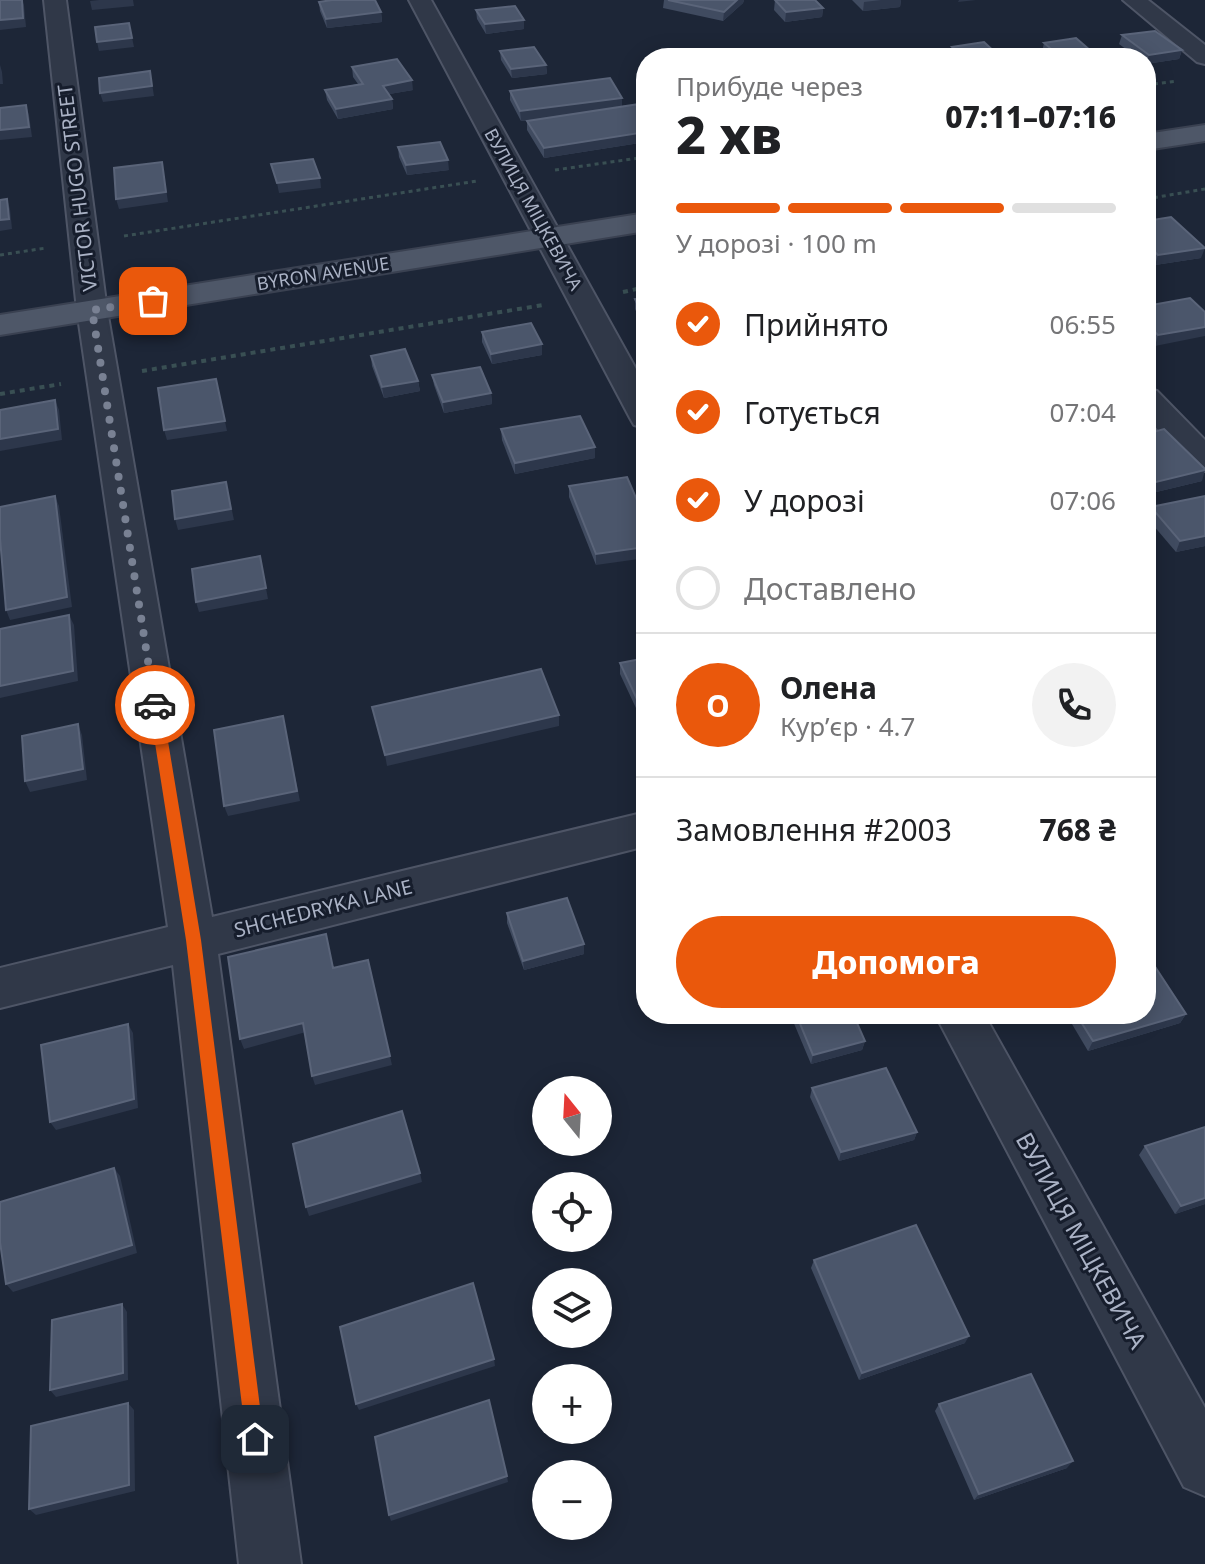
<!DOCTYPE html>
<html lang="uk">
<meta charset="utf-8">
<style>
:root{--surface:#fff;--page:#f2f2f2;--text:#202124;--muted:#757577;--line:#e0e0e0;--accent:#ea580c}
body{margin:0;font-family:"Noto Sans",sans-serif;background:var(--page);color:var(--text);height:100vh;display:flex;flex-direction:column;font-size:30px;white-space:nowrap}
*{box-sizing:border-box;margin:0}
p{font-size:26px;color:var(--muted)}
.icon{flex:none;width:44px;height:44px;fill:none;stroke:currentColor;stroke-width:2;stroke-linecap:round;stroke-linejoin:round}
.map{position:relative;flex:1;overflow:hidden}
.drawer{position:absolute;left:636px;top:48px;width:520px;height:976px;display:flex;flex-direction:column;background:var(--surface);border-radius:32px;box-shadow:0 4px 20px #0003}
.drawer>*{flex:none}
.needle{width:52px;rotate:342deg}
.controls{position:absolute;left:532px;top:1076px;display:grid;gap:16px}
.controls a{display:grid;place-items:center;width:80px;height:80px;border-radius:50%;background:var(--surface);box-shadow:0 4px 20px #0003;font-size:40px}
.pin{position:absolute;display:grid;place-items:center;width:68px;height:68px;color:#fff;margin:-34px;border-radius:16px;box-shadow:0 4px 12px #0006}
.courier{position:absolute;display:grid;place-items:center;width:80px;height:80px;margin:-40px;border:6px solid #ea580c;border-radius:50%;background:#fff;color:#222;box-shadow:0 2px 10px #0007}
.summary em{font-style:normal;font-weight:800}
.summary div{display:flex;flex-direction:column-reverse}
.summary{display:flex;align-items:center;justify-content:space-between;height:136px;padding:0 40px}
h1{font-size:52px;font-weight:800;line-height:60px}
.bar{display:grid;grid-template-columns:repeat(4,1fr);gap:12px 8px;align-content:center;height:96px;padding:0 40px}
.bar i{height:10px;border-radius:6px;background:var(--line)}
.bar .active{background:var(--accent)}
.bar p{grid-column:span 4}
.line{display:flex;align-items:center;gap:20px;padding:0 40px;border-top:2px solid var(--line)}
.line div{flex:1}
.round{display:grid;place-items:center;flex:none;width:84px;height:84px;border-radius:42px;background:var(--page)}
ol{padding:0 40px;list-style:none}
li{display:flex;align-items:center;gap:24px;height:88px}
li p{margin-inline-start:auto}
li .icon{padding:8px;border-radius:50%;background:var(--accent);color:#fff;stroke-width:4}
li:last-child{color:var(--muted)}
li i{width:44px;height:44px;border:4px solid var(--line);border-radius:50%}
.primary-button{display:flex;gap:16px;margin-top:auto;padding:16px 40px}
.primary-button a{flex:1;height:92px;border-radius:48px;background:var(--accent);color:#fff;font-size:32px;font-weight:800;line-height:92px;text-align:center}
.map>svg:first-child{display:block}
</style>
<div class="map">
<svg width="1205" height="1564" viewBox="0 0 1205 1564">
<rect width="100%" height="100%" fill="#1d2637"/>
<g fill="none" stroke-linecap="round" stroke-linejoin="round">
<defs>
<g id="street">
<path d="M44,0H66L107,310L212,917L646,812V846L218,954L301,1564H239L173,965L0,1008V968L168,927L77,310Z"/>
<path d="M409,0H431L646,387V428L634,425L630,418Z"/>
<path d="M1123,0H1148L1205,45V64L1197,62Z"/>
<path d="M1146,388L1157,391L1205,440V471L1193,467L1146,417Z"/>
<path d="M935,1014H984L1205,1408V1496L1184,1487Z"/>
</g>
<g id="primary">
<path d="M1205,125V141L1146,150V134Z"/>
<path d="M646,213V231L0,335V315Z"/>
</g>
</defs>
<use href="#street" stroke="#4e5566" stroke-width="4"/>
<use href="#primary" stroke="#3a4151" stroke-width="4"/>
<g stroke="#394f53" stroke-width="3" stroke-dasharray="4 4" stroke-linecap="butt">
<path d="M1146,85L1177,81"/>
<path d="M555,170L646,157"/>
<path d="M1146,199L1205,189"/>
<path d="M124,236L477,181"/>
<path d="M0,255L46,248"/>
</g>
<g stroke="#394f53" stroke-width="4" stroke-dasharray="5 5" stroke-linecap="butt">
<path d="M623,292L646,287"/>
<path d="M142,371L543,305"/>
<path d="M0,394L61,384"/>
</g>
<use href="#street" fill="#303848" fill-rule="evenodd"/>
<use href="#primary" fill="#4e5768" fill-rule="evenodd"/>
</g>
<g fill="#404b60">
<path d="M664,0H744L743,3L723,21L663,8Z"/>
<path d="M775,0L823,8L822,17L785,22L774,10Z"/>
<path d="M852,0H901L900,7L863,11Z"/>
<path d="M319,2L381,12L382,22L327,28L320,11Z"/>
<path d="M476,10L524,29L486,34L477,19Z"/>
<path d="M1122,35L1182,50L1179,59L1146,64V58H1138L1119,44Z"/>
<path d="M1044,43L1099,58H1049L1042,52Z"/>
<path d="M952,47L1001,58H952L950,56Z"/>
<path d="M500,51L546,65L547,74L512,78L501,60Z"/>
<path d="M352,67L413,90L389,94L392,99L393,109L338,119L327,100L325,90L358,84L353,77Z"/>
<path d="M510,91L622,98V106L646,103V142L544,158L527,130V121L554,117L521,121L510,100Z"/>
<path d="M398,147L449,170L407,175L399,157Z"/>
<path d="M1146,221L1201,258L1155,265L1146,257Z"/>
<path d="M646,298V334L635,309V299Z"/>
<path d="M1146,306L1205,312L1155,346L1146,337Z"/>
<path d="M482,332L542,344V355L492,364L482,342Z"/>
<path d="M371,356L418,381L420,391L384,398L372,366Z"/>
<path d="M432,375L491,393L492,404L444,413L434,385Z"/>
<path d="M501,429L595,447V458L515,474L502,440Z"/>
<path d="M1146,434L1202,481L1148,494L1146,492Z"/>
<path d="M627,477L596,565L569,497V486Z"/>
<path d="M1151,507L1205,546L1176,552L1147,518Z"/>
<path d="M646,658L643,723L620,674V663Z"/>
<path d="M507,913L584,954L524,970L507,923Z"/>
<path d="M790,1014H853L865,1041L862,1050L811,1064Z"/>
<path d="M1066,1014H1186L1180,1023L1088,1051Z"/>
<path d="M812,1088L917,1132L914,1140L839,1161L810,1097Z"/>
<path d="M1205,1127V1204L1175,1214L1139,1155L1145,1146Z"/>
<path d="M814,1260L965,1343L859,1380L811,1268Z"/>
<path d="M939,1404L1067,1468L974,1500L935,1411Z"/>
</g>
<g fill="#2d374b">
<path d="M22,0L24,5L26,27L0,30V20Z"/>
<path d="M99,0H133L134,6L92,10L90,1Z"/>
<path d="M737,0H744L743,3L723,21L724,12Z"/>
<path d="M881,0H901L900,7L863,11L864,2Z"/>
<path d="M959,0H976L958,2Z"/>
<path d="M823,8L822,17L785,22L786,12Z"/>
<path d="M381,12L382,22L327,28L326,19Z"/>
<path d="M524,20V29L486,34L485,24Z"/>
<path d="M129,23L134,47L99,51L97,42Z"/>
<path d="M1182,50L1179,59L1146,64L1149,55Z"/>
<path d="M0,65L2,72L3,84H0Z"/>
<path d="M546,65L547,74L512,78L511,69Z"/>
<path d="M150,71L154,96L103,102L100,93Z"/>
<path d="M412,80L413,90L384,95L383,86Z"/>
<path d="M622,98V108L521,121L520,111Z"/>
<path d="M392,99L393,109L338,119L336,109Z"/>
<path d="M26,105L29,115L32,137L0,140V130Z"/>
<path d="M646,132V142L544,158V148Z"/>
<path d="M448,160L449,170L407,175L406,165Z"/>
<path d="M162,162L168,202L119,209L116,199Z"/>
<path d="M320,178L321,188L279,193L277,183Z"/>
<path d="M7,199L10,209L12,229L0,231V220Z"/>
<path d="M1205,248L1201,258L1155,265L1158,255Z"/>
<path d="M1205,327V336L1155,346L1158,335Z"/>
<path d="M542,344V355L492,364L491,354Z"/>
<path d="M216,379L227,431L167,440L164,430Z"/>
<path d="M418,381L420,391L384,398L382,387Z"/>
<path d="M491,393L492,404L444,413L443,402Z"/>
<path d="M55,400L59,410L62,440L0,451V439Z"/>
<path d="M595,447V458L515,474V463Z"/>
<path d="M1205,470L1202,481L1148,494L1152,483Z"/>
<path d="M226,482L234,520L178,530L175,519Z"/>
<path d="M55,496L59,506L72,607L10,620L6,610Z"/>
<path d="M1205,536V546L1176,552L1180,541Z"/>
<path d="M646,547V558L596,565V554Z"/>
<path d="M262,567L268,599L199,612L196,602Z"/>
<path d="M69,615L74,625L78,681L0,698V686Z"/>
<path d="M643,712H646V722L643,723Z"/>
<path d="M559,715V726L387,766L385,755Z"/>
<path d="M283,716L300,801L228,816L224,806Z"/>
<path d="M78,724L82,735L87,780L30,792L25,781Z"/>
<path d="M584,944V954L524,970L523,961Z"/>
<path d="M368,960L392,1065L315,1085L312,1076Z"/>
<path d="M1186,1014L1180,1023L1088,1051L1093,1041Z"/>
<path d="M303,1023L306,1032L244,1049L240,1039Z"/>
<path d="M128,1024L133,1033L138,1108L56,1130L50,1122Z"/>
<path d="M865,1041L862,1050L811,1064L813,1055Z"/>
<path d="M917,1132L914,1140L839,1161L841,1152Z"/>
<path d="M114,1168L120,1176L137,1253L13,1292L6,1284Z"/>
<path d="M420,1173L422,1182L309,1216L306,1207Z"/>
<path d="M1205,1198V1204L1175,1214L1181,1206Z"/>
<path d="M122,1304L127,1312L128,1380L56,1397L50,1390Z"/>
<path d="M969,1336L965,1343L859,1380L862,1373Z"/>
<path d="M494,1359L495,1366L359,1410L356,1404Z"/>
<path d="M128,1403L134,1410L135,1491L36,1515L29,1509Z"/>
<path d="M1073,1461L1067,1468L974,1500L979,1494Z"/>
<path d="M507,1476L508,1482L391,1521L389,1515Z"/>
</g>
<g fill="#4b566b" stroke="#5a6479" stroke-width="2">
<path d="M0,0H22L23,18L0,20Z"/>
<path d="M332,0H375L381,12L326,19L319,2Z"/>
<path d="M668,0H737L724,12Z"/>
<path d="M775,0H815L823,8L786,12Z"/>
<path d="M515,6L524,20L485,24L476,10Z"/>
<path d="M129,23L132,38L97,42L95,27Z"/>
<path d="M1155,31L1182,50L1149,55L1122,35Z"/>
<path d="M1076,38L1099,58H1062L1044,43Z"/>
<path d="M984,42L1001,58H964L952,47Z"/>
<path d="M534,47L546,65L511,69L500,51Z"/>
<path d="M397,59L412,80L383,86L392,99L336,109L325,90L363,84L352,67Z"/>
<path d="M150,71L152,86L100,93L99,78Z"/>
<path d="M610,78L622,98L520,111L510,91Z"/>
<path d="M646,103V132L544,148L527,121Z"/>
<path d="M26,105L29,127L0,130V108Z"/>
<path d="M440,142L448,160L406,165L398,147Z"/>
<path d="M313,159L320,178L277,183L271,164Z"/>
<path d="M162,162L166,192L116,199L114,168Z"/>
<path d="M7,199L9,219L0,220V200Z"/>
<path d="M1171,217L1205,248L1158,255L1146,243V221Z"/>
<path d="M646,298V323L635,299Z"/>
<path d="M1190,298L1205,312V327L1158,335L1146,323V306Z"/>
<path d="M531,323L542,344L491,354L482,332Z"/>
<path d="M405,349L418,381L382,387L371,356Z"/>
<path d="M480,367L491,393L443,402L432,375Z"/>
<path d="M216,379L225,421L164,430L158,388Z"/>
<path d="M55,400L58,429L0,439V410Z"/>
<path d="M580,416L595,447L515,463L501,429Z"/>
<path d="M1164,429L1205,469V470L1152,483L1146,477V434Z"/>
<path d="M627,477L646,521V547L596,554L569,486Z"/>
<path d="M226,482L231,509L175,519L172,491Z"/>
<path d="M55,496L67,597L6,610L0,538V507Z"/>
<path d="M1205,496V536L1180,541L1151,507Z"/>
<path d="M260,556L266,588L196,602L192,569Z"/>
<path d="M69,615L73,671L0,686V629Z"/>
<path d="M646,658V712H643L620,663Z"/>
<path d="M541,669L559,715L385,755L372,707Z"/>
<path d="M283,716L297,791L224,806L214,730Z"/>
<path d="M78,724L83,769L25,781L22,736Z"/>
<path d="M567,898L584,944L523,961L507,913Z"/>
<path d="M326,934L333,968L368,960L390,1056L312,1076L303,1023L240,1039L228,957Z"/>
<path d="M1150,959L1186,1014L1093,1041L1076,1014H1146V960Z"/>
<path d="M796,1014H853L865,1041L813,1055Z"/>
<path d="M128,1024L134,1099L50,1122L41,1045Z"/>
<path d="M886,1068L917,1132L841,1152L812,1088Z"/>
<path d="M402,1111L420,1173L306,1207L293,1144Z"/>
<path d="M1205,1127V1198L1181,1206L1145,1146Z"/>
<path d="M114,1168L132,1245L6,1284L0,1242V1202Z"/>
<path d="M916,1225L969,1336L862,1373L814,1260Z"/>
<path d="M473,1283L494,1359L356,1404L340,1327Z"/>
<path d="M122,1304L123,1373L50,1390L52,1320Z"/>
<path d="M1031,1374L1073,1461L979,1494L939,1404Z"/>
<path d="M489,1400L507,1476L389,1515L375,1437Z"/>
<path d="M128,1403L129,1485L29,1509L31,1426Z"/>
</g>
<path fill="#ea580c" d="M155,700L162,705L201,940L264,1439L261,1446L255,1448L248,1446L246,1439L186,940L149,705Z"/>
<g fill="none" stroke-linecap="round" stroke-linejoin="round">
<path stroke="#798193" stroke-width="8" stroke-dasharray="0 14.4" d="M153,301L92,310L155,705"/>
</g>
<g text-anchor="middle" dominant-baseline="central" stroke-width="6" stroke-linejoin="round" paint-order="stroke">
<g font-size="18" fill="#aab2c5" stroke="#161d2c">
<text transform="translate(534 209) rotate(61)">ВУЛИЦЯ МІЦКЕВИЧА</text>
<text transform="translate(323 273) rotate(-9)">BYRON AVENUE</text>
</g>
<g font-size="20" fill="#aab2c5" stroke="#161d2c">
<text transform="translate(77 188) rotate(-97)">VICTOR HUGO STREET</text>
<text transform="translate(323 908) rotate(-14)">SHCHEDRYKA LANE</text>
</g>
<g font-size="24" fill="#aab2c5" stroke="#161d2c">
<text transform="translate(1082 1240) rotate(61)">ВУЛИЦЯ МІЦКЕВИЧА</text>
</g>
</g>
</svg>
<div class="controls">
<a><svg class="needle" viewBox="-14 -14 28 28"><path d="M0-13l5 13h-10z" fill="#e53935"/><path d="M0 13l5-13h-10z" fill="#757577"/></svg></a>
<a><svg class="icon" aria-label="locate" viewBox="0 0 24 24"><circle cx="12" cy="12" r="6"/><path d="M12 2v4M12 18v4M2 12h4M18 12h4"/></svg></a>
<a><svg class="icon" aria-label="layers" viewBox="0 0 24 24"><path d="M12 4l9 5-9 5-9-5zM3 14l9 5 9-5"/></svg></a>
<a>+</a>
<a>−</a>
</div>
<div class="pin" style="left:153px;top:301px;background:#ea580c"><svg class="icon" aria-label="bag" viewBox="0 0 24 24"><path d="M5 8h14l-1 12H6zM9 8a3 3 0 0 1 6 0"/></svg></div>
<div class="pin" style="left:255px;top:1439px;background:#1f2937"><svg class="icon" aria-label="home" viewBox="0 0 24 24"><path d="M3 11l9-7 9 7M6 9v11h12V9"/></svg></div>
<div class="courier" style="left:155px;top:705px"><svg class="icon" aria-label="car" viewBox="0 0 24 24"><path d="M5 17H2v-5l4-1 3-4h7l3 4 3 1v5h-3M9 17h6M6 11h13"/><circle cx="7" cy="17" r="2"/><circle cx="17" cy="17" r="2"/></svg></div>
<section class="drawer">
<div class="summary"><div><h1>2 хв</h1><p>Прибуде через</p></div><em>07:11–07:16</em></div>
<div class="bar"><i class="active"></i><i class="active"></i><i class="active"></i><i></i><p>У дорозі · 100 m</p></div>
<ol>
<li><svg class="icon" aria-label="check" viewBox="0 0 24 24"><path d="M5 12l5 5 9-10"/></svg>Прийнято<p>06:55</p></li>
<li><svg class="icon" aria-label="check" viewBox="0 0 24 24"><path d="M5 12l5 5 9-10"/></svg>Готується<p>07:04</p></li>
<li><svg class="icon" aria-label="check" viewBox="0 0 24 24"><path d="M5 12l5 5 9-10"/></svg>У дорозі<p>07:06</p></li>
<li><i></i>Доставлено</li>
</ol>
<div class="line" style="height:144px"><b class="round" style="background:var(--accent);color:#fff">О</b><div><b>Олена</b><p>Кур’єр · 4.7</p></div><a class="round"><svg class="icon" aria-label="phone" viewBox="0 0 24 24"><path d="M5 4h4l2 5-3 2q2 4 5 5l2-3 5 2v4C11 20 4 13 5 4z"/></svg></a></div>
<div class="line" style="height:104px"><div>Замовлення #2003</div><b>768 ₴</b></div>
<div class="primary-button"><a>Допомога</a></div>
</section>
</div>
